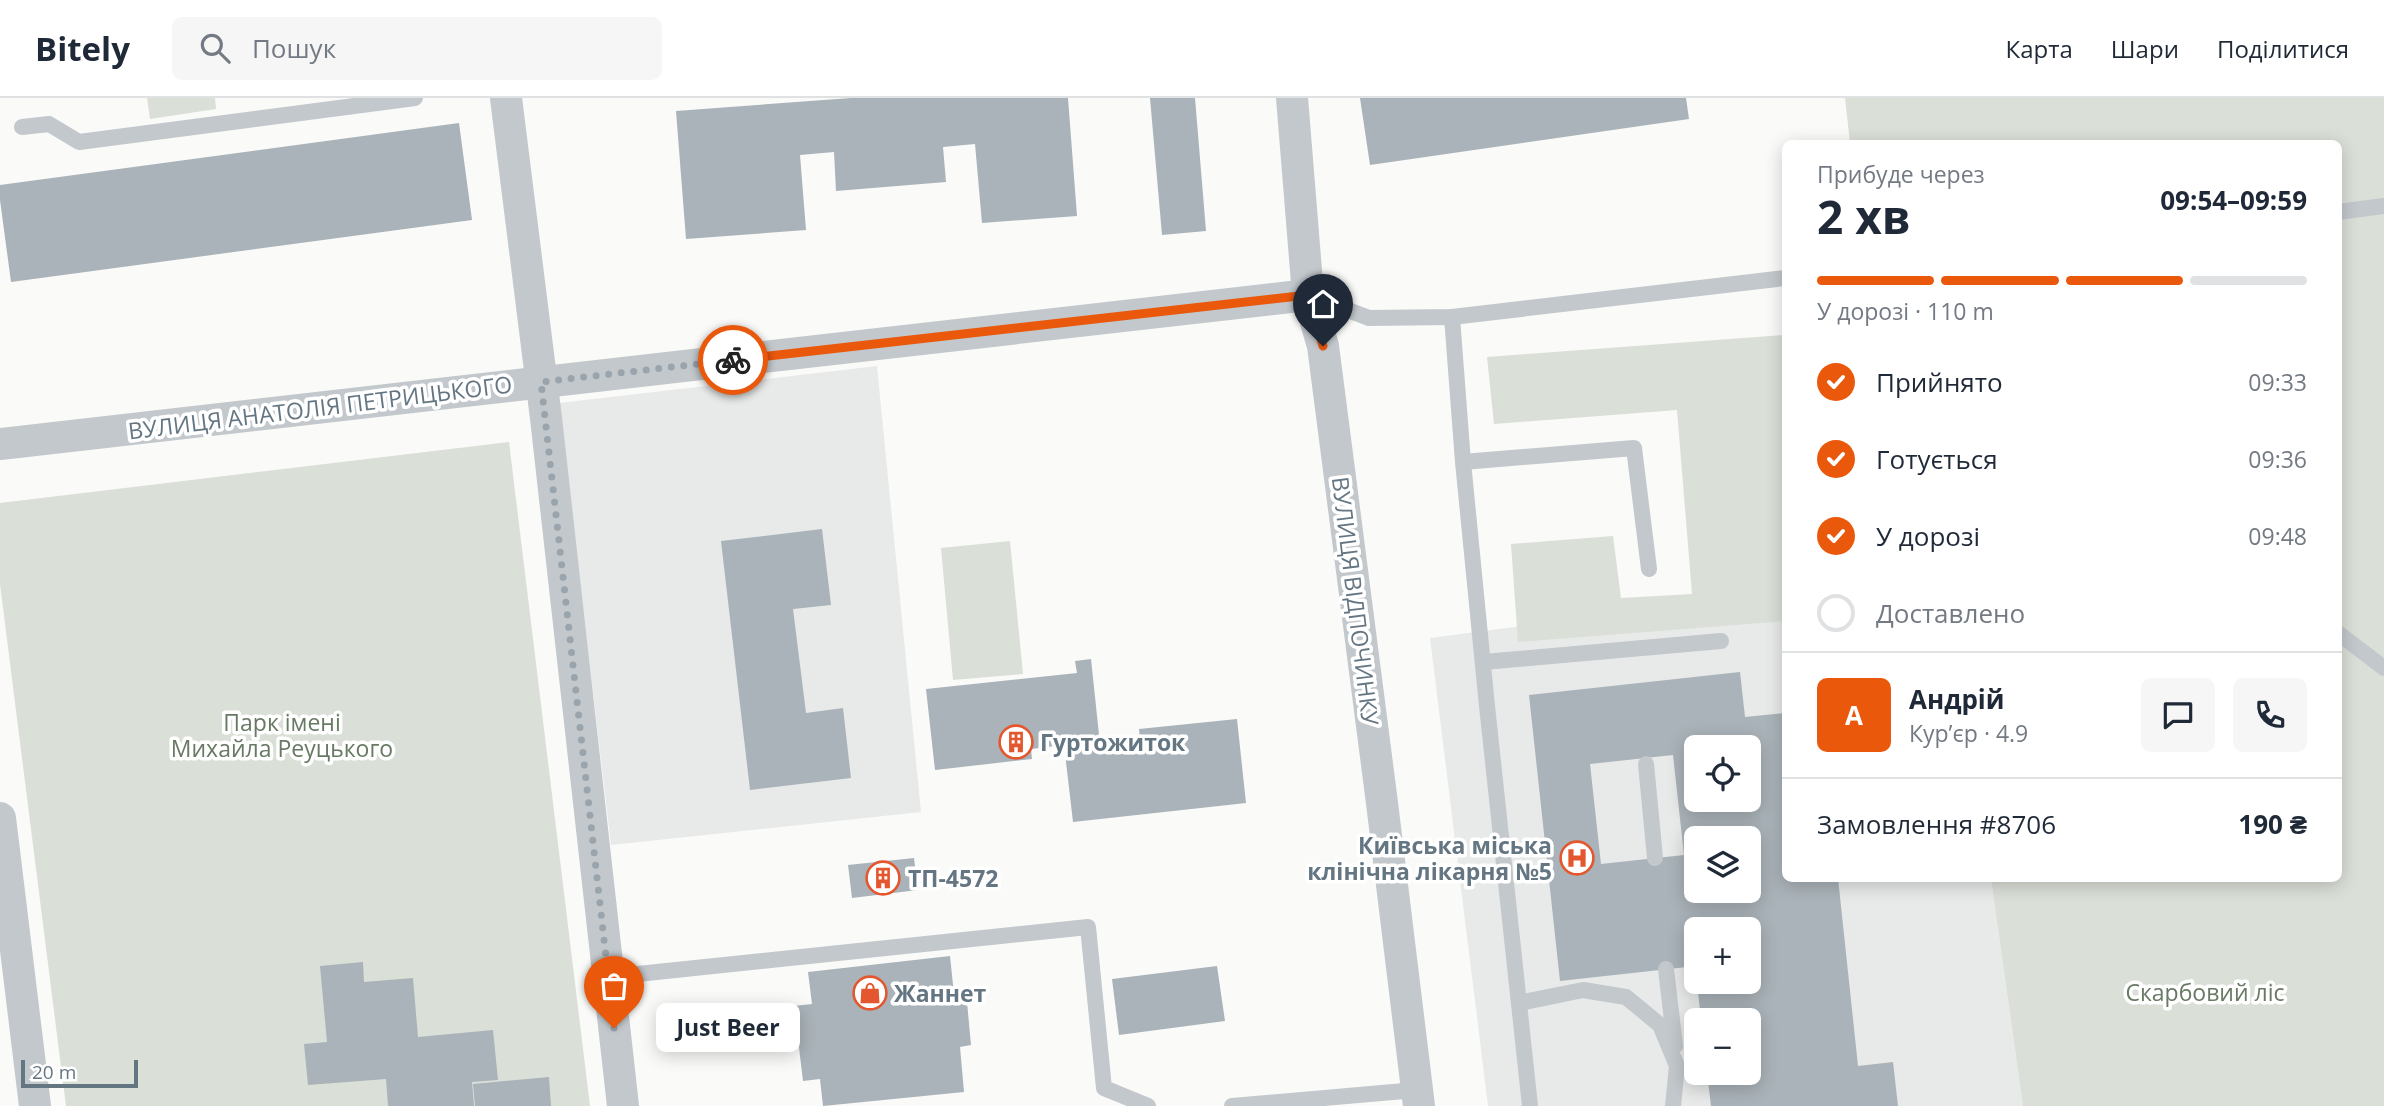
<!DOCTYPE html>
<html lang="uk">
<meta charset="utf-8">
<style>
:root{--surface:#fff;--page:#f6f6f7;--text:#1f2937;--muted:#747a83;--line:#e0e1e3;--accent:#ea580c}
body{margin:0;font-family:"Open Sans",sans-serif;background:var(--page);color:var(--text);height:100vh;display:flex;flex-direction:column;font-size:26px;white-space:nowrap}
*{box-sizing:border-box;margin:0}
p{font-size:23px;color:var(--muted)}
.icon{flex:none;width:38px;height:38px;fill:none;stroke:currentColor;stroke-width:2;stroke-linecap:round;stroke-linejoin:round}
.map{position:relative;flex:1;overflow:hidden}
.panel{position:absolute;left:1782px;top:42px;width:560px;height:742px;display:flex;flex-direction:column;background:var(--surface);border-radius:10px;box-shadow:0 4px 18px #0003}
.panel>*{flex:none}
.controls{position:absolute;left:1684px;top:637px;display:grid;gap:14px}
.controls a{display:grid;place-items:center;width:77px;height:77px;border-radius:10px;background:var(--surface);box-shadow:0 4px 18px #0003;font-size:35px}
.scale{position:absolute;left:21px;bottom:18px;width:117px;box-sizing:border-box;padding-left:7px;border:4px solid #657683;border-top:0;font-size:19px;line-height:24px;white-space:nowrap;color:#657683;-webkit-text-stroke:5px #fff;paint-order:stroke}
.pin{position:absolute;display:grid;place-items:center;width:60px;height:60px;color:#fff;margin:-72px -30px;border-radius:50% 50% 50% 0;rotate:-45deg;box-shadow:0 0 7px #0007}
.pin .icon{rotate:45deg}
.courier{position:absolute;display:grid;place-items:center;width:70px;height:70px;margin:-35px;border:5px solid #ea580c;border-radius:50%;background:#fff;color:#222;box-shadow:0 2px 9px #0007}
.bubble{position:absolute;height:49px;border-radius:10px;background:var(--surface);box-shadow:0 4px 18px #0003;font-size:23px;font-weight:700;line-height:49px;text-align:center}
.overview em{font-style:normal;font-weight:700}
.overview div{display:flex;flex-direction:column-reverse}
.overview{display:flex;align-items:center;justify-content:space-between;height:119px;padding:0 35px}
h1{font-size:46px;font-weight:700;line-height:52px}
.bar{display:grid;grid-template-columns:repeat(4,1fr);gap:10px 7px;align-content:center;height:84px;padding:0 35px}
.bar i{height:9px;border-radius:5px;background:var(--line)}
.bar .selected{background:var(--accent)}
.bar p{grid-column:span 4}
.line{display:flex;align-items:center;gap:18px;padding:0 35px;border-top:2px solid var(--line)}
.line div{flex:1}
.round{display:grid;place-items:center;flex:none;width:74px;height:74px;border-radius:10px;background:var(--page)}
ol{padding:0 35px;list-style:none}
li{display:flex;align-items:center;gap:21px;height:77px}
li p{margin-inline-start:auto}
li .icon{padding:7px;border-radius:50%;background:var(--accent);color:#fff;stroke-width:4}
li:last-child{color:var(--muted)}
li i{width:38px;height:38px;border:4px solid var(--line);border-radius:50%}
header{display:flex;align-items:center;gap:42px;box-sizing:border-box;height:98px;padding:0 35px;background:var(--surface);border-bottom:2px solid var(--line)}
header strong{font-size:33px}
nav{display:flex;gap:38px;margin-inline-start:auto;font-size:24px}
.search{width:490px;height:63px;background:var(--page);display:flex;align-items:center;gap:18px;box-sizing:border-box;padding:0 24px;border-radius:10px;color:var(--muted);font-size:26px}
.map>svg:first-child{display:block}
</style>
<header>
<strong>Bitely</strong>
<div class="search"><svg class="icon" aria-label="search" viewBox="0 0 24 24"><circle cx="10" cy="10" r="6"/><path d="M15 15l6 6"/></svg>Пошук</div>
<nav><a>Карта</a><a>Шари</a><a>Поділитися</a></nav>
</header>
<div class="map">
<svg width="2384" height="1008" viewBox="0 0 2384 1008">
<rect width="100%" height="100%" fill="#fafaf8"/>
<g fill="#e8e9e9" fill-rule="evenodd">
<path d="M877,268L921,714L611,747L559,305Z"/>
<path d="M1785,494V780L1991,781L2023,1008H1488L1430,540ZM1696,649H1748V702H1696ZM1696,740H1748V793H1696ZM1696,831H1748V884H1696ZM1696,922H1748V975H1696Z"/>
</g>
<g fill="#dadfd7">
<path d="M147,0H215L216,11L150,21Z"/>
<path d="M1845,0H2384V1008H2023L1991,781L2338,780V46L1850,45Z"/>
<path d="M1785,237V523L1518,544L1511,446L1613,438L1621,500L1692,496L1677,312L1494,326L1487,259Z"/>
<path d="M509,344L590,1008H66L0,486V405Z"/>
<path d="M1010,443L1023,576L953,582L941,450Z"/>
</g>
<g fill="#aab3b9" fill-rule="evenodd">
<path d="M851,0H1068L1077,118L982,125L975,46L943,49L946,84L836,93L834,54L800,57L806,132L686,141L676,13Z"/>
<path d="M1150,0H1195L1206,133L1162,137Z"/>
<path d="M1360,0H1686L1689,21L1370,67Z"/>
<path d="M459,25L472,122L11,184L0,102V87Z"/>
<path d="M822,431L831,507L793,511L806,615L843,610L851,680L750,692L721,443Z"/>
<path d="M1091,561L1100,646L1140,642L1139,631L1237,621L1246,705L1073,724L1064,647L1031,651L1032,661L935,672L926,591L1077,575L1075,563Z"/>
<path d="M1740,574L1745,619L1785,615V780H1838L1858,968L1893,964L1898,1008H1711L1707,975H1748V922H1701L1697,884H1748V831H1696V868L1560,883L1529,597ZM1696,649H1748V702H1696ZM1673,657L1684,757L1601,766L1590,666ZM1696,740H1748V793H1696Z"/>
<path d="M914,760L918,792L852,800L848,767Z"/>
<path d="M950,858L955,906L967,904L971,947L960,949L964,994L823,1008L820,981L803,983L794,908L812,906L808,874Z"/>
<path d="M363,864L364,884L413,880L418,939L493,932L498,982L472,984L474,1008H388L386,981L308,987L304,946L327,944L320,868Z"/>
<path d="M1217,868L1225,923L1119,937L1112,881Z"/>
<path d="M549,979L551,1008H475L473,986Z"/>
</g>
<g fill="none" stroke-linecap="round" stroke-linejoin="round">
<g stroke="#c3c8cc" stroke-width="16">
<path d="M22,29L49,26L79,44L415,0"/>
<path d="M2338,114L2384,108"/>
<path d="M1308,197L1369,220L1452,219L1785,180"/>
<path d="M1452,219L1463,364L1634,350L1649,471"/>
<path d="M1463,364L1487,608L1530,1008"/>
<path d="M2338,535L2384,570"/>
<path d="M1484,564L1721,543"/>
<path d="M1646,666L1655,760"/>
<path d="M1666,871L1675,948"/>
<path d="M609,879L1088,829L1104,990L1148,1008"/>
<path d="M1519,905L1583,892L1626,899L1660,927L1677,968L1673,1008"/>
<path d="M1232,1008L1416,992"/>
</g>
<g stroke="#c3c8cc" stroke-width="32">
<path d="M506,0L546,320L623,1008"/>
<path d="M1292,0L1308,197L1323,248L1382,705L1419,1008"/>
<path d="M0,346L1308,197"/>
<path d="M0,720L35,1008"/>
</g>
</g>
<g fill="none" stroke-linecap="round" stroke-linejoin="round">
<path stroke="#99a4ac" stroke-width="7" stroke-dasharray="0 12.6" d="M614,930L541,284L733,262"/>
<path stroke="#ea580c" stroke-width="9" d="M733,262L1308,197L1323,248"/>
</g>
<defs>
<symbol id="building-ring" viewBox="-11 -11 22 22"><circle r="9.5" fill="#fff" stroke="#e4572e" stroke-width="1.5"/><path d="M-4-6H4V6H1V3H-1V6H-4ZM-2.5-4.3h1.7v1.8h-1.7ZM.8-4.3h1.7v1.8H.8ZM-2.5-1h1.7V.8h-1.7ZM.8-1h1.7V.8H.8Z" fill="#e4572e"/></symbol>
<symbol id="hospital-ring" viewBox="-11 -11 22 22"><circle r="9.5" fill="#fff" stroke="#e4572e" stroke-width="1.5"/><path d="M-5-5h3v3.5h4V-5h3V5h-3V1.5h-4V5h-3Z" fill="#e4572e"/></symbol>
<symbol id="shop-ring" viewBox="-11 -11 22 22"><circle r="9.5" fill="#fff" stroke="#e4572e" stroke-width="1.5"/><path d="M-5-2.5h2.3a2.7 3.5 0 0 1 5.4 0H5L5.5 6h-11ZM-1.5-2.5h3a1.5 2.3 0 0 0-3 0Z" fill="#e4572e"/></symbol>
</defs>
<g fill-rule="evenodd">
<use href="#building-ring" x="997" y="625" width="38" height="38"/>
<use href="#hospital-ring" x="1558" y="741" width="38" height="38"/>
<use href="#building-ring" x="864" y="761" width="38" height="38"/>
<use href="#shop-ring" x="851" y="876" width="38" height="38"/>
</g>
<g text-anchor="middle" dominant-baseline="central" stroke-width="7" stroke-linejoin="round" paint-order="stroke">
<g font-size="23" fill="#657683" stroke="#fff">
<text transform="translate(320 309) rotate(-7)">ВУЛИЦЯ АНАТОЛІЯ ПЕТРИЦЬКОГО</text>
<text transform="translate(1356 503) rotate(83)">ВУЛИЦЯ ВІДПОЧИНКУ</text>
</g>
<g font-size="23" fill="#687a64" stroke="#fff">
<text x="282" y="624">Парк імені<tspan x="282" dy="26">Михайла Реуцького</tspan></text>
<text x="2205" y="894">Скарбовий ліс</text>
</g>
<g font-size="23" font-weight="bold" fill="#657683" stroke="#fff" text-anchor="start">
<text x="1040" y="644">Гуртожиток</text>
<text x="1552" y="747" text-anchor="end">Київська міська<tspan x="1552" dy="26">клінічна лікарня №5</tspan></text>
<text x="908" y="780">ТП-4572</text>
<text x="894" y="895">Жаннет</text>
</g>
</g>
</svg>
<div class="controls">
<a><svg class="icon" aria-label="locate" viewBox="0 0 24 24"><circle cx="12" cy="12" r="6"/><path d="M12 2v4M12 18v4M2 12h4M18 12h4"/></svg></a>
<a><svg class="icon" aria-label="layers" viewBox="0 0 24 24"><path d="M12 4l9 5-9 5-9-5zM3 14l9 5 9-5"/></svg></a>
<a>+</a>
<a>−</a>
</div>
<div class="scale">20 m</div>
<div class="pin" style="left:614px;top:930px;background:#ea580c"><svg class="icon" aria-label="bag" viewBox="0 0 24 24"><path d="M5 8h14l-1 12H6zM9 8a3 3 0 0 1 6 0"/></svg></div>
<div class="pin" style="left:1323px;top:248px;background:#1f2937"><svg class="icon" aria-label="home" viewBox="0 0 24 24"><path d="M3 11l9-7 9 7M6 9v11h12V9"/></svg></div>
<div class="courier" style="left:733px;top:262px"><svg class="icon" aria-label="bike" viewBox="0 0 24 24"><circle cx="6" cy="16" r="4"/><circle cx="18" cy="16" r="4"/><path d="M6 16l4-8h5l3 8M10 8l3 8H6M13 5h3"/></svg></div>
<div class="bubble" style="left:656px;top:905px;width:144px">Just Beer</div>
<section class="panel">
<div class="overview"><div><h1>2 хв</h1><p>Прибуде через</p></div><em>09:54–09:59</em></div>
<div class="bar"><i class="selected"></i><i class="selected"></i><i class="selected"></i><i></i><p>У дорозі · 110 m</p></div>
<ol>
<li><svg class="icon" aria-label="check" viewBox="0 0 24 24"><path d="M5 12l5 5 9-10"/></svg>Прийнято<p>09:33</p></li>
<li><svg class="icon" aria-label="check" viewBox="0 0 24 24"><path d="M5 12l5 5 9-10"/></svg>Готується<p>09:36</p></li>
<li><svg class="icon" aria-label="check" viewBox="0 0 24 24"><path d="M5 12l5 5 9-10"/></svg>У дорозі<p>09:48</p></li>
<li><i></i>Доставлено</li>
</ol>
<div class="line" style="height:126px"><b class="round" style="background:var(--accent);color:#fff">А</b><div><b>Андрій</b><p>Кур’єр · 4.9</p></div><a class="round"><svg class="icon" aria-label="chat" viewBox="0 0 24 24"><path d="M4 5h16v11H9l-5 4z"/></svg></a><a class="round"><svg class="icon" aria-label="phone" viewBox="0 0 24 24"><path d="M5 4h4l2 5-3 2q2 4 5 5l2-3 5 2v4C11 20 4 13 5 4z"/></svg></a></div>
<div class="line" style="height:91px"><div>Замовлення #8706</div><b>190 ₴</b></div>
</section>
</div>
